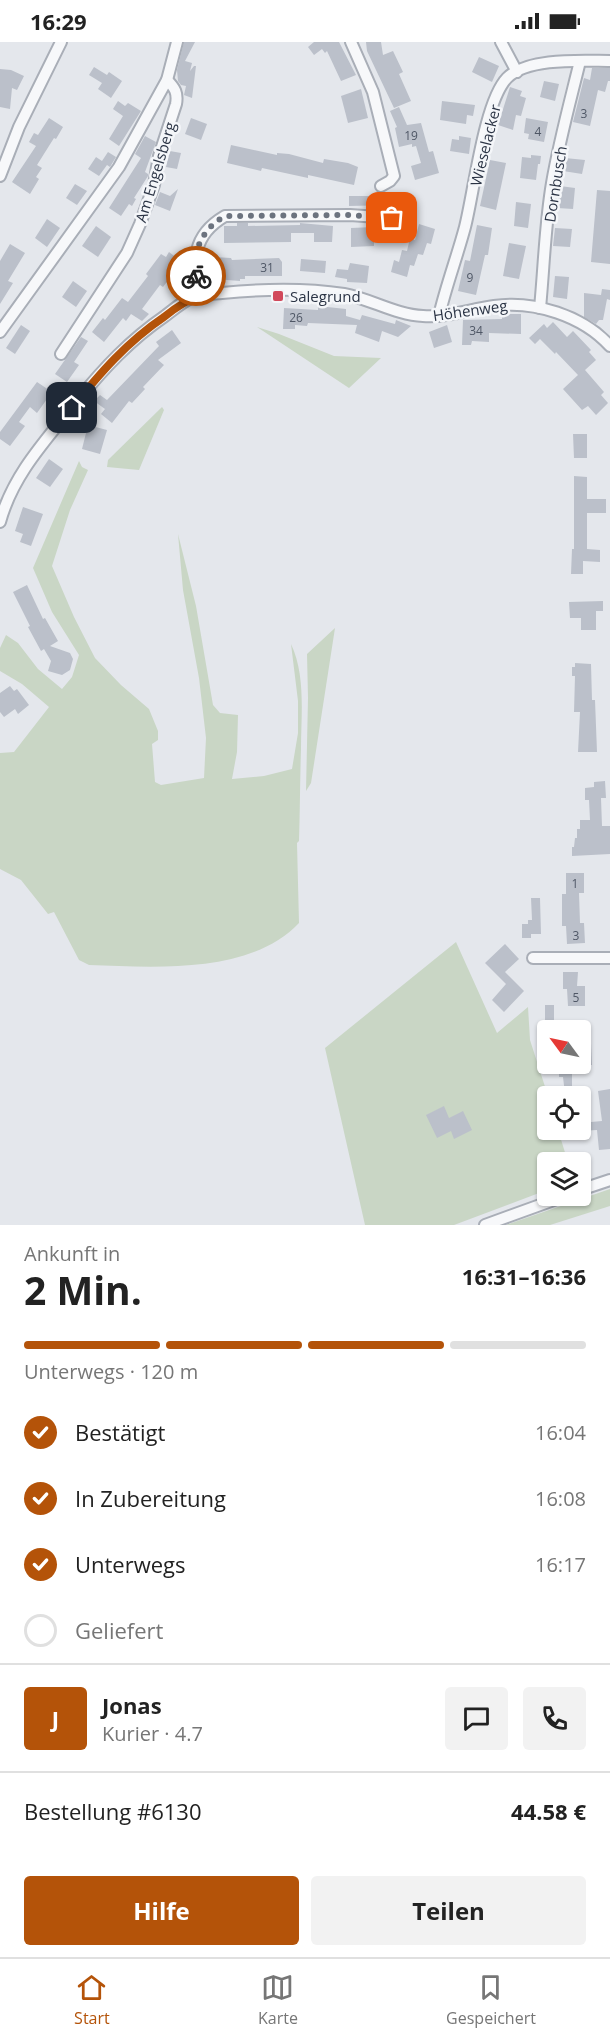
<!DOCTYPE html>
<html lang="de">
<meta charset="utf-8">
<style>
:root{--surface:#fff;--page:#f2f2f2;--text:#222;--muted:#767676;--line:#e0e0e0;--accent:#b45309}
body{margin:0;font-family:"Open Sans",sans-serif;background:var(--page);color:var(--text);height:100vh;display:flex;flex-direction:column;font-size:22px;white-space:nowrap}
*{box-sizing:border-box;margin:0}
p{font-size:20px;color:var(--muted)}
.icon{flex:none;width:33px;height:33px;fill:none;stroke:currentColor;stroke-width:2;stroke-linecap:round;stroke-linejoin:round}
.map{position:relative;height:1183px;overflow:hidden}
.side{display:flex;flex-direction:column;background:var(--surface);flex:1}
.side>*{flex:none}
.needle{width:39px;rotate:303deg}
.tools{position:absolute;left:537px;top:978px;display:grid;gap:12px}
.tools a{display:grid;place-items:center;width:54px;height:54px;border-radius:6px;background:var(--surface);box-shadow:0 2px 4px #0004;font-size:30px}
.pin{position:absolute;display:grid;place-items:center;width:51px;height:51px;color:#fff;margin:-26px;border-radius:12px;box-shadow:0 3px 9px #0006}
.courier{position:absolute;display:grid;place-items:center;width:60px;height:60px;margin:-30px;border:4px solid #b45309;border-radius:50%;background:#fff;color:#222;box-shadow:0 2px 8px #0007}
.overview em{font-style:normal;font-weight:700}
.overview div{display:flex;flex-direction:column-reverse}
.overview{display:flex;align-items:center;justify-content:space-between;height:102px;padding:0 24px}
h1{font-size:39px;font-weight:700;line-height:45px}
.bar{display:grid;grid-template-columns:repeat(4,1fr);gap:9px 6px;align-content:center;height:72px;padding:0 24px}
.bar i{height:8px;border-radius:4px;background:var(--line)}
.bar .current{background:var(--accent)}
.bar p{grid-column:span 4}
.line{display:flex;align-items:center;gap:15px;padding:0 24px;border-top:2px solid var(--line)}
.line div{flex:1}
.round{display:grid;place-items:center;flex:none;width:63px;height:63px;border-radius:6px;background:var(--page)}
ol{padding:0 24px;list-style:none}
li{display:flex;align-items:center;gap:18px;height:66px}
li p{margin-inline-start:auto}
li .icon{padding:6px;border-radius:50%;background:var(--accent);color:#fff;stroke-width:4}
li:last-child{color:var(--muted)}
li i{width:33px;height:33px;border:3px solid var(--line);border-radius:50%}
.primary-button{display:flex;gap:12px;margin-top:auto;padding:12px 24px}
.primary-button a{flex:1;height:69px;border-radius:6px;background:var(--accent);color:#fff;font-size:24px;font-weight:700;line-height:69px;text-align:center}
.primary-button a+a{background:var(--page);color:var(--text)}
.status{display:flex;justify-content:space-between;align-items:center;height:42px;padding:0 30px;background:var(--surface);direction:ltr}
.status svg{height:16px;fill:currentColor}
.tab-bar{display:flex;justify-content:space-around;align-items:center;height:84px;border-top:2px solid var(--line);background:var(--surface);font-size:16px;color:var(--muted)}
.tab-bar a{display:grid;justify-items:center;gap:3px}
.tab-bar .current{color:var(--accent)}
.map>svg:first-child{display:block}
</style>
<div class="status"><b>16:29</b><svg viewBox="0 0 49 12"><path d="M0 12V9h3v3zM5 12V6h3v6zM10 12V3h3v9zM15 12V0h3v12zM26 1h20v11H26zM47 4h2v5h-2z"/></svg></div>
<div class="map">
<svg width="610" height="1183" viewBox="0 0 610 1183">
<rect width="100%" height="100%" fill="#e4e7ec"/>
<g fill="#c9d6c5">
<path d="M257,285L279,292L334,314L381,316L349,346Z"/>
<path d="M162,365L164,368L139,428L107,425L108,418Z"/>
<path d="M79,419L82,425L88,428L70,468L52,524L74,575L95,616L121,643L149,667L158,689V698L152,702L155,740L161,743L204,736L206,696L199,636L183,548L178,492L196,564L213,663L220,671L238,673L237,710L232,737L264,734L292,727L298,691V659L291,602C306,634 301,673 301,707C300,737 300,768 299,799L297,801L299,881C250,933 154,925 89,923L79,918L54,870L48,872L21,838L0,827V711L14,710L49,665L22,642L0,629V606L6,593L18,601L38,627L62,647L72,635L79,613L52,570L33,526Z"/>
<path d="M335,586L311,741L306,749L308,656L307,612Z"/>
<path d="M456,900L497,991L528,965L530,998L548,1054V1088H558L568,1120H548L547,1148L454,1183H365L325,1006Z"/>
<path d="M610,1147V1164L550,1183H506Z"/>
</g>
<g fill="#bbc0ca">
<path d="M184,0H195L185,19L192,21L190,29L194,24H196L192,56L184,53L186,44L181,43L178,39L177,28Z"/>
<path d="M314,0H339L356,33L341,39L327,9L325,11L322,7L314,13L308,5Z"/>
<path d="M366,0H381L383,13L393,9L403,30L399,32L411,59L394,66L367,9Z"/>
<path d="M479,15L499,24L492,40L472,30Z"/>
<path d="M94,25L107,33L109,30L122,39L111,56L98,47L102,41L89,33Z"/>
<path d="M592,26H610V39H608L605,50L598,48L590,84L573,80L584,36L590,38Z"/>
<path d="M0,27L11,28L24,34L17,48L12,46L10,67L0,65Z"/>
<path d="M544,39L559,42L555,59L540,55Z"/>
<path d="M510,45L522,49L520,54L526,56L521,74L516,73L513,88L498,83Z"/>
<path d="M361,47L368,76L348,81L341,54Z"/>
<path d="M118,59L125,64L128,61L141,69L119,104L109,97L123,74L113,67Z"/>
<path d="M442,59L475,63L473,74L467,73L466,82L440,78Z"/>
<path d="M399,65L407,83L421,81L429,110L433,109L439,131L415,138L411,124L421,121L416,104L412,105V102L399,105L395,86L397,85L390,69Z"/>
<path d="M49,76L63,85L56,97L54,96L37,123L42,126L36,135L39,137L30,152L12,140L36,104L29,100L34,91L38,93Z"/>
<path d="M191,76L207,82L201,98L185,92Z"/>
<path d="M526,76L548,80L544,100L528,97L529,92L524,91Z"/>
<path d="M145,94L156,100L145,130L148,132V134L134,156L136,157L132,164L129,162L121,174L109,166L141,116L135,112Z"/>
<path d="M459,94L471,96L469,112L450,109L452,97L459,98Z"/>
<path d="M231,103L277,113V111L289,112L323,121L324,117L348,121L358,125L354,143L308,133V136L262,126L261,129L227,121Z"/>
<path d="M170,109L181,111L177,127L166,125Z"/>
<path d="M108,110L116,115L110,125L107,123L99,134L88,127L96,115L102,119Z"/>
<path d="M531,113L541,114L540,122H538L536,138L520,136L522,115L531,116Z"/>
<path d="M565,116L585,118L582,132L563,129Z"/>
<path d="M490,118L506,121L496,168L480,164Z"/>
<path d="M75,142L87,149L77,163L66,156Z"/>
<path d="M560,144L575,146L573,167L557,166Z"/>
<path d="M178,147L170,169L155,163L160,150L170,154Z"/>
<path d="M597,148L610,149V222L591,220Z"/>
<path d="M349,154H391V163L349,164Z"/>
<path d="M516,160L531,162L528,186L514,184Z"/>
<path d="M47,177L60,186L47,205L35,196Z"/>
<path d="M237,181H248V184L300,183V181L333,184L332,200H314V191H291V200L224,201V184H237Z"/>
<path d="M419,182L435,187L431,202L427,201L423,213L418,212L414,224L410,223L407,235L391,230L394,218L399,220L402,208L407,209L410,196L415,198Z"/>
<path d="M477,183L492,186L488,213H485L476,253L458,249L465,218L470,219Z"/>
<path d="M96,184L111,195L98,215L82,204Z"/>
<path d="M374,185V204L351,205V186Z"/>
<path d="M555,186L572,187L570,205L553,204Z"/>
<path d="M509,201L526,204L519,237L503,234Z"/>
<path d="M10,202L25,211L8,239L13,241L0,262V219Z"/>
<path d="M169,210L182,220L163,245L160,243L142,267L149,272L142,279L131,272L126,279L123,276L104,300L92,290L103,276L105,278L122,256L128,260L148,234L146,232L161,212L166,215Z"/>
<path d="M214,215L231,216L232,218L279,216L282,220V234H245V237H240V239L214,237Z"/>
<path d="M301,217L326,219L325,231L300,229Z"/>
<path d="M350,221L369,224L367,241L347,240V237L335,235L337,227L348,228Z"/>
<path d="M555,234L569,235L567,257L553,255Z"/>
<path d="M73,239L87,249L76,265L62,255Z"/>
<path d="M602,247L610,248V258L607,257L603,278H599L596,282L584,275V251L601,253Z"/>
<path d="M318,264L346,267V274L360,278L362,273L395,282L396,278L411,284L398,295L382,289L379,300L355,291L357,283L308,281L307,284L295,283V287H283L284,266L318,268Z"/>
<path d="M502,272H521V292L489,291V300L472,299L471,303H462L463,278L502,277Z"/>
<path d="M553,280L567,295L573,289L591,308L589,310L596,318L585,328L604,350L601,353L608,361L596,373L588,364L582,368L563,347L578,333L556,310L555,312L540,297L535,302L529,296L544,282L547,286Z"/>
<path d="M21,283L30,289L15,312L6,306Z"/>
<path d="M447,283L452,300L434,306L429,290Z"/>
<path d="M172,288L181,301L158,318L164,323L143,345L145,347L132,361L129,359L112,381L101,372L105,367L94,359L100,353L107,358L159,304L156,300Z"/>
<path d="M81,295L88,299L74,320L79,323L67,340L55,332Z"/>
<path d="M37,340L52,350L37,371L30,365L19,380L25,384L10,404L0,397V390Z"/>
<path d="M88,383L107,388L100,412L82,407Z"/>
<path d="M573,392H587V416H574Z"/>
<path d="M49,417L63,427L50,445L36,436Z"/>
<path d="M574,434L587,435V457H606V471H587V507L600,508V520L583,519V532H571L572,507H574Z"/>
<path d="M23,465L43,472L31,504L20,500L23,492L15,489Z"/>
<path d="M27,543L43,577L45,576L58,599L50,604L70,611L73,617L70,628L62,633L48,629L51,619L44,607L41,609L28,585L30,584L13,550Z"/>
<path d="M603,559V569H596V588H581V576H570L569,560Z"/>
<path d="M575,621L591,622L592,658H595L597,710H578L580,670H574L575,634H572V625H575Z"/>
<path d="M10,644L14,649L17,647L29,663L18,672L15,667L4,675L0,670V651Z"/>
<path d="M605,739L606,756H601L602,784H610V812L572,814V805H574L575,796H577V787H580V778H590L589,758H585V746L594,745V740Z"/>
<path d="M566,831H584V851H579L580,881H584L585,901L567,902L566,884H562V852H566Z"/>
<path d="M531,856H540L541,892H531V896H522V882H528V878H532Z"/>
<path d="M505,902L519,917L505,930L524,949L504,970L492,958L506,942L485,921Z"/>
<path d="M563,930H578L577,944H585V964H568L567,947H563Z"/>
<rect x="545" y="963" width="9" height="25"/>
<path d="M580,1002H591L592,1023H580Z"/>
<path d="M559,1026H572V1044H574V1053L565,1052L563,1035H559Z"/>
<path d="M610,1047V1107L599,1108L597,1088L580,1089V1081L602,1079L598,1049Z"/>
<path d="M444,1064L449,1076L463,1069L472,1088L454,1097L451,1089L437,1096L426,1073Z"/>
</g>
<g fill="none" stroke-linecap="round" stroke-linejoin="round">
<defs>
<g id="minor">
<path d="M351,0L373,50L394,134L390,139L381,144"/>
<path d="M501,0L517,30"/>
<path d="M0,134L19,85L61,0"/>
<path d="M200,254C193,219 191,194 225,174L350,173L392,176"/>
<path d="M540,266C544,225 545,182 552,141C559,100 570,60 580,19"/>
<path d="M439,274C446,244 457,215 465,185C474,150 484,60 507,36C528,15 583,19 610,19"/>
<path d="M0,290L119,125L167,38L177,0"/>
<path d="M61,312L127,211L140,182L154,143L159,114L176,62C178,51 175,46 167,38"/>
<path d="M0,480C13,432 47,397 77,359C104,326 130,298 165,274C173,268 182,260 191,256C200,252 212,252 222,251C262,247 305,246 344,252C371,257 396,273 423,274C446,276 471,267 494,264C534,258 583,274 610,304"/>
<path d="M533,916H610"/>
<path d="M580,1148L610,1138"/>
<path d="M485,1183L565,1154"/>
</g>
</defs>
<use href="#minor" stroke="#a9aeb7" stroke-width="14"/>
<use href="#minor" stroke="#f7f8fa" stroke-width="10"/>
</g>
<g fill="none" stroke-linecap="round" stroke-linejoin="round">
<path stroke="#6c737f" stroke-width="6" stroke-dasharray="0 10.8" d="M196,234C192,209 202,187 225,174L350,173L392,176"/>
<path stroke="#b45309" stroke-width="8" d="M72,366C100,331 127,300 164,275C175,266 186,258 200,254L196,234"/>
</g>
<rect fill="#d1495b" stroke="#f4f6f9" stroke-width="2" x="272" y="248" width="12" height="12" rx="3"/>
<g text-anchor="middle" dominant-baseline="central" stroke-width="5" stroke-linejoin="round" paint-order="stroke">
<g font-size="12" fill="#4f5766">
<text x="584" y="71">3</text>
<text x="538" y="89">4</text>
<text x="411" y="93">19</text>
<text x="267" y="225">31</text>
<text x="470" y="235">9</text>
<text x="296" y="275">26</text>
<text x="476" y="288">34</text>
<text x="575" y="841">1</text>
<text x="576" y="893">3</text>
<text x="576" y="955">5</text>
</g>
<g font-size="15" fill="#2b3445" stroke="#f4f6f9">
<text transform="translate(485 103) rotate(-76)">Wieselacker</text>
<text transform="translate(155 130) rotate(-73)">Am Engelsberg</text>
<text transform="translate(555 142) rotate(-81)">Dornbusch</text>
<text transform="translate(470 268) rotate(-8)">Höhenweg</text>
</g>
<g font-size="15" fill="#2b3445" stroke="#f4f6f9" text-anchor="start">
<text x="290" y="254">Salegrund</text>
</g>
</g>
</svg>
<div class="tools">
<a><svg class="needle" viewBox="-14 -14 28 28"><path d="M0-13l5 13h-10z" fill="#e53935"/><path d="M0 13l5-13h-10z" fill="#767676"/></svg></a>
<a><svg class="icon" aria-label="locate" viewBox="0 0 24 24"><circle cx="12" cy="12" r="6"/><path d="M12 2v4M12 18v4M2 12h4M18 12h4"/></svg></a>
<a><svg class="icon" aria-label="layers" viewBox="0 0 24 24"><path d="M12 4l9 5-9 5-9-5zM3 14l9 5 9-5"/></svg></a>
</div>
<div class="pin" style="left:392px;top:176px;background:#ea580c"><svg class="icon" aria-label="bag" viewBox="0 0 24 24"><path d="M5 8h14l-1 12H6zM9 8a3 3 0 0 1 6 0"/></svg></div>
<div class="pin" style="left:72px;top:366px;background:#1f2937"><svg class="icon" aria-label="home" viewBox="0 0 24 24"><path d="M3 11l9-7 9 7M6 9v11h12V9"/></svg></div>
<div class="courier" style="left:196px;top:234px"><svg class="icon" aria-label="bike" viewBox="0 0 24 24"><circle cx="6" cy="16" r="4"/><circle cx="18" cy="16" r="4"/><path d="M6 16l4-8h5l3 8M10 8l3 8H6M13 5h3"/></svg></div>
</div>
<section class="side">
<div class="overview"><div><h1>2 Min.</h1><p>Ankunft in</p></div><em>16:31–16:36</em></div>
<div class="bar"><i class="current"></i><i class="current"></i><i class="current"></i><i></i><p>Unterwegs · 120 m</p></div>
<ol>
<li><svg class="icon" aria-label="check" viewBox="0 0 24 24"><path d="M5 12l5 5 9-10"/></svg>Bestätigt<p>16:04</p></li>
<li><svg class="icon" aria-label="check" viewBox="0 0 24 24"><path d="M5 12l5 5 9-10"/></svg>In Zubereitung<p>16:08</p></li>
<li><svg class="icon" aria-label="check" viewBox="0 0 24 24"><path d="M5 12l5 5 9-10"/></svg>Unterwegs<p>16:17</p></li>
<li><i></i>Geliefert</li>
</ol>
<div class="line" style="height:108px"><b class="round" style="background:var(--accent);color:#fff">J</b><div><b>Jonas</b><p>Kurier · 4.7</p></div><a class="round"><svg class="icon" aria-label="chat" viewBox="0 0 24 24"><path d="M4 5h16v11H9l-5 4z"/></svg></a><a class="round"><svg class="icon" aria-label="phone" viewBox="0 0 24 24"><path d="M5 4h4l2 5-3 2q2 4 5 5l2-3 5 2v4C11 20 4 13 5 4z"/></svg></a></div>
<div class="line" style="height:78px"><div>Bestellung #6130</div><b>44.58 €</b></div>
<div class="primary-button"><a>Hilfe</a><a>Teilen</a></div>
</section>
<nav class="tab-bar">
<a class="current"><svg class="icon" aria-label="home" viewBox="0 0 24 24"><path d="M3 11l9-7 9 7M6 9v11h12V9"/></svg>Start</a>
<a><svg class="icon" aria-label="map" viewBox="0 0 24 24"><path d="M3 6l6-2 6 2 6-2v14l-6 2-6-2-6 2zM9 4v14M15 6v14"/></svg>Karte</a>
<a><svg class="icon" aria-label="saved" viewBox="0 0 24 24"><path d="M7 4h10v16l-5-4-5 4z"/></svg>Gespeichert</a>
</nav>
